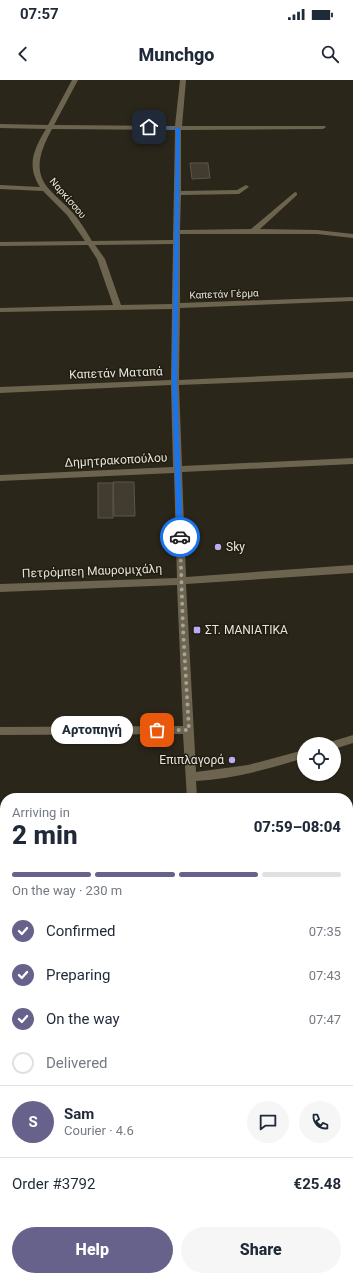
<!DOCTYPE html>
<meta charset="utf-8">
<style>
:root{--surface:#fff;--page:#f6f6f7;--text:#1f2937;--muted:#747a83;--line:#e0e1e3;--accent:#67628c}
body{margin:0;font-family:Roboto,sans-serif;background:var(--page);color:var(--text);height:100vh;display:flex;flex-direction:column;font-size:15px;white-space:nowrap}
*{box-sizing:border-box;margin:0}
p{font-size:13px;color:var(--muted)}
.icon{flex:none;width:22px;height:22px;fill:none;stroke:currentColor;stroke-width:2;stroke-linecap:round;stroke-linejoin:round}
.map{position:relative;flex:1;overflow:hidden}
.side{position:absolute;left:0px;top:713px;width:353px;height:488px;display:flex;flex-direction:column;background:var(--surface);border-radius:16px 16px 0 0;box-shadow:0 1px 3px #0004}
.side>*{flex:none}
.tools{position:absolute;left:297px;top:657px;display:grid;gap:8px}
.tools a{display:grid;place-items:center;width:44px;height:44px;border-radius:50%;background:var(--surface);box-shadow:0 1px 3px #0004;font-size:20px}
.pin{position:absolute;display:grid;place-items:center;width:34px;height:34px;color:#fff;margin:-17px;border-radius:8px;box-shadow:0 2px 6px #0006}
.courier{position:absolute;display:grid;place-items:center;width:40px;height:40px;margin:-20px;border:3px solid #1a73e8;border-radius:50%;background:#fff;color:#222;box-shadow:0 1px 5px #0007}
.bubble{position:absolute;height:28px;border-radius:14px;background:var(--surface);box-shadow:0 1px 3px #0004;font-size:13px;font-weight:800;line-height:28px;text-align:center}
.summary em{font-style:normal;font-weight:800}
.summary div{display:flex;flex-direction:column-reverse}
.summary{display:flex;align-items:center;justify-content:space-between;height:68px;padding:0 12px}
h1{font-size:26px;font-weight:800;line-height:30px}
.bar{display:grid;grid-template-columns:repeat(4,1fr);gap:6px 4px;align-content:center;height:48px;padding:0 12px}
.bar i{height:5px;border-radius:3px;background:var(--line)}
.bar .current{background:var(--accent)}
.bar p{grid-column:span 4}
.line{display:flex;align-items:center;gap:10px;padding:0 12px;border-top:1px solid var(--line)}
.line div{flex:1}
.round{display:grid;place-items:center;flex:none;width:42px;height:42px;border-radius:21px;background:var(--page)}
ol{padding:0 12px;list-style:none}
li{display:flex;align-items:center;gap:12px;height:44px}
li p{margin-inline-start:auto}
li .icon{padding:4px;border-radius:50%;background:var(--accent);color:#fff;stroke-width:4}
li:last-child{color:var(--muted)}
li i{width:22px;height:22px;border:2px solid var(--line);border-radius:50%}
.primary-button{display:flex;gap:8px;margin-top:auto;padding:8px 12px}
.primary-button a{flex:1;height:46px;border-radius:24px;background:var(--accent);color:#fff;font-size:16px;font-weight:800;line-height:46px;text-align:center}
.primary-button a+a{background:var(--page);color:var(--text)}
.status{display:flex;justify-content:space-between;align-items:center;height:28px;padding:0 20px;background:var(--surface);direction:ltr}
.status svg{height:11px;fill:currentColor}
header{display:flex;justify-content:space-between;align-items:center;height:52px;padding:0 12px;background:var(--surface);font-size:18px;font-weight:800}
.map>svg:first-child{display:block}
</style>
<div class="status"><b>07:57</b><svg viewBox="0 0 49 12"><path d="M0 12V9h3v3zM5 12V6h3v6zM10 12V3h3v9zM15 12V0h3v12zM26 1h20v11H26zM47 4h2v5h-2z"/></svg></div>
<header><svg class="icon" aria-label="back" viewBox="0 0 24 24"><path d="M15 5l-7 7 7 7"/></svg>Munchgo<svg class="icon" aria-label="search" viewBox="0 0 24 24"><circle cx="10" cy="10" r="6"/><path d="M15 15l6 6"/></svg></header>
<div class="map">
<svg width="353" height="1201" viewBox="0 0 353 1201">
<rect width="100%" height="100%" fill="#2b261a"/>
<g fill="#413c2f" stroke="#5c5649">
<path d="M190,83H208L210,98L192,99Z"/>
<path d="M113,402H134L135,436H114Z"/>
<rect x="98" y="403" width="15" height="35"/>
</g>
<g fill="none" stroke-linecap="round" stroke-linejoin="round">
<g fill="#6d6450" fill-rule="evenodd">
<path d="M72,0H78L54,45L175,46L180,0H186L182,46H325L326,47L323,49L181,50V111L237,110L246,105L249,107L239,114L181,115L180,150L251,149L295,112L297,113V115L260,149L317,150L353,154V158L317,154H180V223L353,217V221L180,228L179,300L353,292V298L179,305L182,386L353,378V384L182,392L186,497L353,485V493L186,504L196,692L248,685L304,670V678C269,689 233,699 196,701L197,718H187L183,654L0,655V647L183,646L177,505L0,512V504L177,498L174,393L0,401V395L173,387L171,305L0,313V307L171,300L172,229L0,232V228L113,225L97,179L88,165L0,166V162L85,161L67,135L43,111L0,109V105L40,107C26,85 34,69 46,49L0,48V44L48,45ZM52,49L175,50L173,160L92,161C86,151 80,141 73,133C65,124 56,117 48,108C32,89 42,68 52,49ZM173,164L172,224L121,225L105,179L95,165Z"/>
<path d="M353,655V663L334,669V664H329L330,662Z"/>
<rect x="0" y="800" width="5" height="10"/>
<rect x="348" y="806" width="5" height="10"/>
<rect x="0" y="973" width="5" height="12"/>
<rect x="348" y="976" width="5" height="12"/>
<rect x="0" y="1168" width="5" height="14"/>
<rect x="348" y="1170" width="5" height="14"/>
<rect x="198" y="1196" width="14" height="5"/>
</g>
</g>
<path fill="#1a73e8" d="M148,46L180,48L177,303L183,457L180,459L177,457L172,303L176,49L149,48Z"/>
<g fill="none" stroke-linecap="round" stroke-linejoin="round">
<path stroke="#a5a298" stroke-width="4" stroke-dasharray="0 7.2" d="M157,650H189L183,549L180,457"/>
</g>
<g fill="#bfa8f4" stroke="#211d11" stroke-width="1.5">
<circle cx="218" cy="467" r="4"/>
<rect x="193" y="546" width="8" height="8" rx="2"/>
<circle cx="232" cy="680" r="4"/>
</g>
<g text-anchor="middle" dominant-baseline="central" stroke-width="3" stroke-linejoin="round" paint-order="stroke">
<g font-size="10" fill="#e7e4dc" stroke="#211d11">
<text transform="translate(68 118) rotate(49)">Ναρκίσσου</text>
<text transform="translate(224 214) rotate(-2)">Καπετάν Γέρμα</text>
</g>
<g font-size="12" fill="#e7e4dc" stroke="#211d11">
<text transform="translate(116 293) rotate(-2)">Καπετάν Ματαπά</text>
<text transform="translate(116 380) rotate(-3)">Δημητρακοπούλου</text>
<text transform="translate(92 491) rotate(-2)">Πετρόμπεη Μαυρομιχάλη</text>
</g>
<g font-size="12" fill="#e7e4dc" stroke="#211d11" text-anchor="start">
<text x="226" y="467">Sky</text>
<text x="205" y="550">ΣΤ. ΜΑΝΙΑΤΙΚΑ</text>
<text x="224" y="680" text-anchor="end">Επιπλαγορά</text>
</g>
</g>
</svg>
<div class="tools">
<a><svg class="icon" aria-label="locate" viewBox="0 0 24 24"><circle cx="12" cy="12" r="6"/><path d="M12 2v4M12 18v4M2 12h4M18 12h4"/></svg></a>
</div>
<div class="pin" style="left:157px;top:650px;background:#ea580c"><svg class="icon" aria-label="bag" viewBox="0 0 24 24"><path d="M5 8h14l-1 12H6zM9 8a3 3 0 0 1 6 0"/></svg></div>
<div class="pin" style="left:149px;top:47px;background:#1f2937"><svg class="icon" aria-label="home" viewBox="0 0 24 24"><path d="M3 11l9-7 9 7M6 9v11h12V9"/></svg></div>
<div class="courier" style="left:180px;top:457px"><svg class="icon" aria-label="car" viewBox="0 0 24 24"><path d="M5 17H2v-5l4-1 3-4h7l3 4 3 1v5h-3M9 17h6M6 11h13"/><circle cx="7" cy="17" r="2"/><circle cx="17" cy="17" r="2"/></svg></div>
<div class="bubble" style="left:51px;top:636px;width:82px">Αρτοπηγή</div>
<section class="side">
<div class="summary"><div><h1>2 min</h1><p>Arriving in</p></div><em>07:59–08:04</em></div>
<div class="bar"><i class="current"></i><i class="current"></i><i class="current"></i><i></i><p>On the way · 230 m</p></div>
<ol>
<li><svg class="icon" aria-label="check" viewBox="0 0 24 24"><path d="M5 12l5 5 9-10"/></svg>Confirmed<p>07:35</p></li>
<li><svg class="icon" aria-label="check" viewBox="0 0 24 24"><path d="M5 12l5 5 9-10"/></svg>Preparing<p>07:43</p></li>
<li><svg class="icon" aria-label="check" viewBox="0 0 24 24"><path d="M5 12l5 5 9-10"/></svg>On the way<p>07:47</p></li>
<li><i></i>Delivered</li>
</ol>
<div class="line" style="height:72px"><b class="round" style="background:var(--accent);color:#fff">S</b><div><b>Sam</b><p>Courier · 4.6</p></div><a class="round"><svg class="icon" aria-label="chat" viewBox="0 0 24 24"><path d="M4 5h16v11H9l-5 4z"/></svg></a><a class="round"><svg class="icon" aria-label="phone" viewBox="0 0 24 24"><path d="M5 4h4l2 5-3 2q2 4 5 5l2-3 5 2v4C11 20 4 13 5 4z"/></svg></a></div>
<div class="line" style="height:52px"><div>Order #3792</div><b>€25.48</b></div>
<div class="primary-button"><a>Help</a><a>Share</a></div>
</section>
</div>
